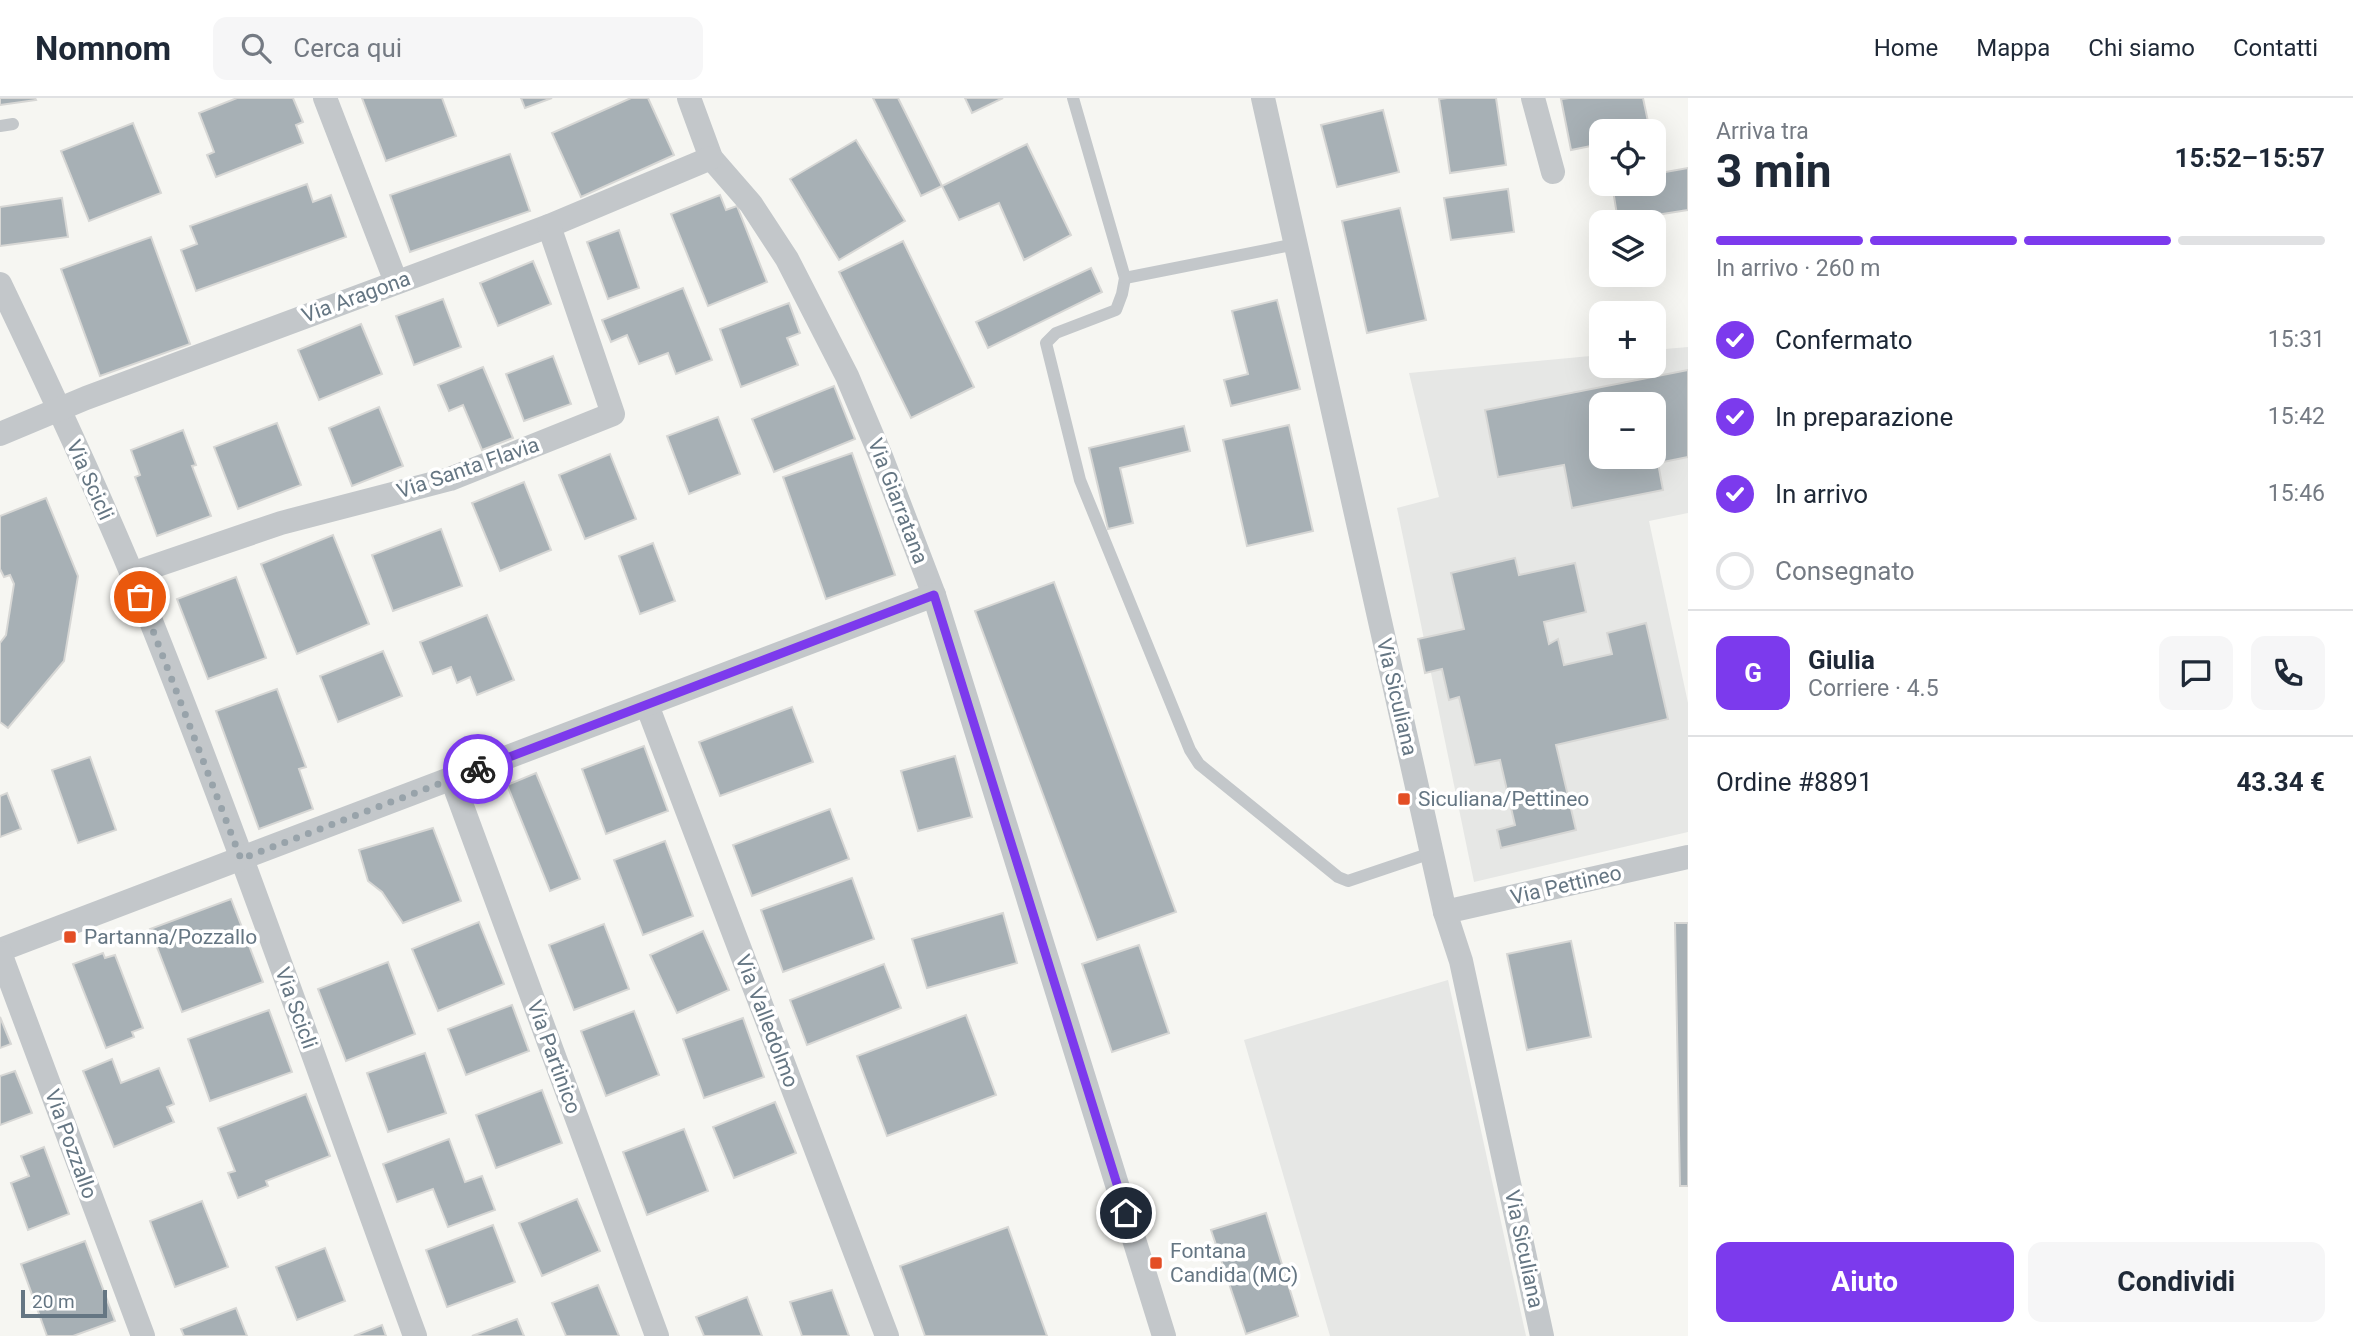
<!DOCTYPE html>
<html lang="it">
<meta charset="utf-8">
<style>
:root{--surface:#fff;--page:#f6f6f7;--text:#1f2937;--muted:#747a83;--line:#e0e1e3;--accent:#7c3aed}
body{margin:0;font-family:Roboto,sans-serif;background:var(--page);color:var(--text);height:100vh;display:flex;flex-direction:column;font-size:26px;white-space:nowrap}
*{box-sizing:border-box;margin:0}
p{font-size:23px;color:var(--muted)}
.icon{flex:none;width:38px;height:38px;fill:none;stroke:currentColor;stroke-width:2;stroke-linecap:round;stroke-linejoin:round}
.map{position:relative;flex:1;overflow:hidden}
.side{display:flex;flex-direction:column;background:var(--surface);width:665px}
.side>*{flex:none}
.fabs{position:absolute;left:1589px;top:21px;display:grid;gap:14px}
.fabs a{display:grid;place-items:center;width:77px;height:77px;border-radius:14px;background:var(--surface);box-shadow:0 7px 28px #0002;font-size:35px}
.scale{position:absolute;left:21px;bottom:18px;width:86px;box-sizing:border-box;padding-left:7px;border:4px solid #657683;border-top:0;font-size:19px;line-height:24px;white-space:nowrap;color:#657683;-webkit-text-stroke:5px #fff;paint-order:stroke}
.pin{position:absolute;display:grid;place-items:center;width:60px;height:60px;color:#fff;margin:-30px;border:4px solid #fff;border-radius:50%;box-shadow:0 2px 7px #0007}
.courier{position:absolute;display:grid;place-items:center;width:70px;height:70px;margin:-35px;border:5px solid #7c3aed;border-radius:50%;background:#fff;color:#222;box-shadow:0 2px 9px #0007}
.overview em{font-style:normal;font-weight:700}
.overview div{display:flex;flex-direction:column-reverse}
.overview{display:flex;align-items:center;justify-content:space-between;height:119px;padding:0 28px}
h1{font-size:46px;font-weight:700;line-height:52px}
.bar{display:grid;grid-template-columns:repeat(4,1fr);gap:10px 7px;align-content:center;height:84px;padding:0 28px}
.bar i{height:9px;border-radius:5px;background:var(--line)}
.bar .current{background:var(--accent)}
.bar p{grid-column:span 4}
.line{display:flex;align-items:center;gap:18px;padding:0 28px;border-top:2px solid var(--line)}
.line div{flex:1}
.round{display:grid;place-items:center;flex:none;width:74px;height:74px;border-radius:14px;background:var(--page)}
ol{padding:0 28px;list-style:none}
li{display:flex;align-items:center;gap:21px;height:77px}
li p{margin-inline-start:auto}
li .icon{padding:7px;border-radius:50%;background:var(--accent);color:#fff;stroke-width:4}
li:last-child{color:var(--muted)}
li i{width:38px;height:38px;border:4px solid var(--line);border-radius:50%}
.button{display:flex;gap:14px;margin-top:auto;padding:14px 28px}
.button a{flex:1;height:80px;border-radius:14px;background:var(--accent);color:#fff;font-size:28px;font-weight:700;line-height:80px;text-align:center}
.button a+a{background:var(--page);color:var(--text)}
header{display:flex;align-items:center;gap:42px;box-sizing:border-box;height:98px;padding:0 35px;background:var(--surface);border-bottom:2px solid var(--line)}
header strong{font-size:33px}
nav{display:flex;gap:38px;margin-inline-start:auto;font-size:24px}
.search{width:490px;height:63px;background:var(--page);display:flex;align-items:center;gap:18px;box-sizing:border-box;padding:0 24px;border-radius:14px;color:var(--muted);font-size:26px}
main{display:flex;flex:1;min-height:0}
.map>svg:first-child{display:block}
</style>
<header>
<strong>Nomnom</strong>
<div class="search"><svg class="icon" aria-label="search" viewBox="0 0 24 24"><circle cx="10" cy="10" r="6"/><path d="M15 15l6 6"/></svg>Cerca qui</div>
<nav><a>Home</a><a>Mappa</a><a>Chi siamo</a><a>Contatti</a></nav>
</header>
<main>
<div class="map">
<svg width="1688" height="1238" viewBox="0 0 1688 1238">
<rect width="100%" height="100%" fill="#f6f6f2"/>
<g fill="#e6e7e5" fill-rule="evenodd">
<path d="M1688,249V415L1649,423L1688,605V734L1474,784L1397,410L1439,399L1409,275L1601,257V268H1654V252ZM1601,306H1654V359H1601Z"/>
<path d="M1448,882L1526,1238H1330L1244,942Z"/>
</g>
<g fill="#a7b0b5" stroke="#d7d7d5" stroke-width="2" fill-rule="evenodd">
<path d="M0,0H35L36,2L0,7Z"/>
<path d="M237,0H293L303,24L296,27L303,45L216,79L207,57L214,54L199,15Z"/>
<path d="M362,0H442L456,38L386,63Z"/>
<path d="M521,0H552L525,10Z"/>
<path d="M631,0H648L674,57L581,99L552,35Z"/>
<path d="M873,0H898L942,88L921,98Z"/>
<path d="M965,0H1003L972,15Z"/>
<path d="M1447,0H1496L1506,67L1450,75L1439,1Z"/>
<path d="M1569,0H1643L1650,33H1601V46L1571,52L1561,1Z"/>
<path d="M1383,12L1399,74L1337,89L1321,27Z"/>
<path d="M133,25L161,95L89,123L61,53Z"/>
<path d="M856,42L905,123L839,162L790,81Z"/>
<path d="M1027,46L1071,137L1024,162L999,105L959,122L942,88Z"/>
<path d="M510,56L530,113L410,154L390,97Z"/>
<path d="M1688,70V112L1618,123L1612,86H1654V76Z"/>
<path d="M307,86L313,104L331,97L346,139L196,193L181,152L197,146L190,128Z"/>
<path d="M1508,91L1514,134L1451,142L1444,100Z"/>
<path d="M720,97L726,112L737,108L767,184L708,208L671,116Z"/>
<path d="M62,100L68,139L0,148V109Z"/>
<path d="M1400,110L1426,222L1367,235L1342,123Z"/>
<path d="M619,132L639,190L608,201L587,144Z"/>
<path d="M151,139L190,246L100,278L61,171Z"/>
<path d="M903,143L974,289L911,320L839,174Z"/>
<path d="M533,163L551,206L498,228L480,185Z"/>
<path d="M1091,170L1102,194L988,250L976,224Z"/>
<path d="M683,190L712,262L676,276L668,255L639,266L627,237L611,244L602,222Z"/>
<path d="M443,201L461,249L414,267L396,218Z"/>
<path d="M1277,202L1300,291L1231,308L1224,282L1248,276L1232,213Z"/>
<path d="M789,205L800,235L787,240L798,267L741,289L720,231Z"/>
<path d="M361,226L382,276L319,302L298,252Z"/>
<path d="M553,258L571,306L524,323L506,276Z"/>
<path d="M483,269L513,340L482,352L463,307L449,313L438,287Z"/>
<path d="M1688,272V359L1658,365L1663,392L1572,410L1564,367L1498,379L1485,312ZM1601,306H1654V359H1601Z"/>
<path d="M834,288L855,341L774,374L752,321Z"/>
<path d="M379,309L403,368L352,388L329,330Z"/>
<path d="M718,319L740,376L689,396L667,338Z"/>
<path d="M277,325L301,387L238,411L214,349Z"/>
<path d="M1289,327L1313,433L1247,448L1223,342Z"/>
<path d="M1184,328L1190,353L1120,370L1133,425L1108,431L1089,350Z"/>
<path d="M183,332L196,367L192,368L211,418L157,438L135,379L140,377L131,352Z"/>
<path d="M852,355L895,477L826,501L783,379Z"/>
<path d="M610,356L636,421L585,441L559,377Z"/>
<path d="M524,384L551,452L500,473L472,405Z"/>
<path d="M46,400L78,478L64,563L8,630L0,624V545L6,537L14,486L10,477L4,479L0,471V418Z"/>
<path d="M441,431L462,488L393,513L372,457Z"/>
<path d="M333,437L369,526L297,556L261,466Z"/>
<path d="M653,445L675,503L640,516L619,458Z"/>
<path d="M1515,460L1519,477L1575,465L1586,514L1544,524L1549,546L1558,541L1564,567L1612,556L1607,535L1646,525L1668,621L1556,647L1576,732L1501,750L1497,732L1515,727L1500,662L1475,667L1459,599L1449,602L1442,571L1425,575L1418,541L1464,531L1451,475Z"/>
<path d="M236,479L266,560L208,581L177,501Z"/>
<path d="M1054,484L1176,814L1097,842L975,513Z"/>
<path d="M487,517L514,582L477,597L470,579L457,585L451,569L433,576L420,544Z"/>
<path d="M383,553L402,598L338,624L320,578Z"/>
<path d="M277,591L306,669L299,671L313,711L259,731L216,613Z"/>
<path d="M792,609L813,664L720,698L699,644Z"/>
<path d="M644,648L668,713L606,736L582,671Z"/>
<path d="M955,658L972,719L918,733L901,673Z"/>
<path d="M90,659L116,732L78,745L52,672Z"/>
<path d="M536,675L580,781L550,793L507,687Z"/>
<path d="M7,695L21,731L0,739V698Z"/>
<path d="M830,711L849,761L752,798L733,747Z"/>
<path d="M433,730L461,803L403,825L382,794L368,783L359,752Z"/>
<path d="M665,743L693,818L643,837L614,762Z"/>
<path d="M852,780L874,841L783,874L761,812Z"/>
<path d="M231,801L263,884L182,914L150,831Z"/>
<path d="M1003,815L1017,865L927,890L912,841Z"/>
<path d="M479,824L504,886L438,913L412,851Z"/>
<path d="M1675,825H1688V1088H1680Z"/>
<path d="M604,826L629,891L574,912L549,847Z"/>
<path d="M703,833L729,892L677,915L650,857Z"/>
<path d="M1571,843L1591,939L1527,952L1507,856Z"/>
<path d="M1139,847L1169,935L1112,954L1082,866Z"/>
<path d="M103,855L105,860L115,857L143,930L132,934L134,939L106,950L73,866Z"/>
<path d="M388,864L415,936L346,963L318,891Z"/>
<path d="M884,866L901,910L807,947L790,902Z"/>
<path d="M512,907L529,953L466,977L448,931Z"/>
<path d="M269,912L292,974L210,1003L188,941Z"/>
<path d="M634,913L659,977L606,998L581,933Z"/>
<path d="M966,917L996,997L887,1038L857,958Z"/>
<path d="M0,919L11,946L0,950Z"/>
<path d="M743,920L764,979L704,1000L683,941Z"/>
<path d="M425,955L446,1015L388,1034L367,975Z"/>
<path d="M112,961L121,985L159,970L174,1006L167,1009L174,1024L114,1049L83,973Z"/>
<path d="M15,973L32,1015L0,1027V978Z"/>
<path d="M542,992L562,1045L496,1070L476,1017Z"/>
<path d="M306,996L330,1058L266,1083L268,1088L238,1100L228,1075L235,1073L218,1030Z"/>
<path d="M775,1004L796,1055L734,1080L713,1029Z"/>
<path d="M684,1031L708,1093L647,1117L623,1054Z"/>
<path d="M449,1041L465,1084L482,1078L495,1112L448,1129L433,1091L397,1104L383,1066Z"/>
<path d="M44,1049L69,1116L28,1132L11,1085L29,1078L21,1058Z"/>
<path d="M577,1101L600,1153L542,1178L519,1125Z"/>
<path d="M202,1103L228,1169L175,1189L150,1123Z"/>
<path d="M1266,1115L1298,1218L1246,1236L1211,1132Z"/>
<path d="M493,1127L515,1184L447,1209L426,1152Z"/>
<path d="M1008,1129L1047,1238H925L900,1168Z"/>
<path d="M85,1143L115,1223L73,1238H47L21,1166Z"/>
<path d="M325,1150L345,1203L297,1222L276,1169Z"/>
<path d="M598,1187L619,1238H566L552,1205Z"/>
<path d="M832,1192L849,1238H802L790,1204Z"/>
<path d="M747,1199L762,1238H704L696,1219Z"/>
<path d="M236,1210L247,1238H184L181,1231Z"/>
<path d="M517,1221L524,1238H472Z"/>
<path d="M382,1227L386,1238H354Z"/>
</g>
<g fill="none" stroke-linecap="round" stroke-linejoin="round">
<g stroke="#c3c7ca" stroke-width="12">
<path d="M1073,0L1125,180L1122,196L1116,212L1056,235L1046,245L1080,382L1190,652L1199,666L1338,779L1348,783L1431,755"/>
<path d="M0,28L13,26"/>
<path d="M1125,180L1296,146"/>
</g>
<g stroke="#c3c7ca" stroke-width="24">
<path d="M325,0L396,184"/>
<path d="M689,0L711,60L751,106L787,161L847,278L882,361L934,497L1164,1238"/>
<path d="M1263,0L1445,814L1461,863L1542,1238"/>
<path d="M1533,0L1553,74"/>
<path d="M0,186C46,282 91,378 132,476C234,727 322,984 415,1238"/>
<path d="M0,336L86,300L549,128L711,60"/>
<path d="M131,476L281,425L450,381L613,316L549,128"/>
<path d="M647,607L887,1238"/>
<path d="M452,681L657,1238"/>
<path d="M1445,814L1688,759"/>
<path d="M0,852L934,497"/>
<path d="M0,855L143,1238"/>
</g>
</g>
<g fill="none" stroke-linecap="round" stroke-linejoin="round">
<path stroke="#98a3aa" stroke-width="7" stroke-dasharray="0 12.6" d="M140,499L241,761L478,671"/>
<path stroke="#7c3aed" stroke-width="9" d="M478,671L934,497L1126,1115"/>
</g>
<g fill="#e34e25" stroke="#fff" stroke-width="2.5">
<rect x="1397" y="694" width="14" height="14" rx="3.5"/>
<rect x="63" y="832" width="14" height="14" rx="3.5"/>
<rect x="1149" y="1158" width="14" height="14" rx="3.5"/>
</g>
<g text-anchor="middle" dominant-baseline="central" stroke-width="7" stroke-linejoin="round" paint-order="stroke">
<g font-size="21" fill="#657683" stroke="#fff">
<text transform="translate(356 199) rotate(-20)">Via Aragona</text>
<text transform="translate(468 370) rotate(-19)">Via Santa Flavia</text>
<text transform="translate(90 382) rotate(66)">Via Scicli</text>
<text transform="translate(898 403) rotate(69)">Via Giarratana</text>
<text transform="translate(1397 599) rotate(77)">Via Siculiana</text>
<text transform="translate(1566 787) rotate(-13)">Via Pettineo</text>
<text transform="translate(296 910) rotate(70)">Via Scicli</text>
<text transform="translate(767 923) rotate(69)">Via Valledolmo</text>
<text transform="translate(554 959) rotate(70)">Via Partinico</text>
<text transform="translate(71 1046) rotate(70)">Via Pozzallo</text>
<text transform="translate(1524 1151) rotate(78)">Via Siculiana</text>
</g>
<g font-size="21" fill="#657683" stroke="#fff" text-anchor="start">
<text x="1418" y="701">Siculiana/Pettineo</text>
<text x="84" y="839">Partanna/Pozzallo</text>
<text x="1170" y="1153">Fontana<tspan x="1170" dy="24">Candida (MC)</tspan></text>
</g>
</g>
</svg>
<div class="fabs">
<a><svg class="icon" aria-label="locate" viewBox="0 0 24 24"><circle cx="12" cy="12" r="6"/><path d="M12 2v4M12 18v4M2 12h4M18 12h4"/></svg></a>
<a><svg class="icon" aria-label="layers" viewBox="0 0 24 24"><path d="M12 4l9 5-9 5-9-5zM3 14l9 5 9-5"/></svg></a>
<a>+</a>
<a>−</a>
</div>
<div class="scale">20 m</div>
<div class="pin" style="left:140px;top:499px;background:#ea580c"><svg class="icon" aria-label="bag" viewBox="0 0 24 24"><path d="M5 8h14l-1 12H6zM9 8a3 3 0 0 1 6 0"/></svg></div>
<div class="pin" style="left:1126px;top:1115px;background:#1f2937"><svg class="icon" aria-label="home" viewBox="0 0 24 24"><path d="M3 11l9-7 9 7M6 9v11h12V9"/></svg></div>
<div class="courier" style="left:478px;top:671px"><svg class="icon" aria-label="bike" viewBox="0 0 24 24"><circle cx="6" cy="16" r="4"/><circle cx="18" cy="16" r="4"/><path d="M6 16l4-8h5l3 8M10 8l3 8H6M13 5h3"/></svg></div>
</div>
<section class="side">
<div class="overview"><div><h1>3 min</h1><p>Arriva tra</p></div><em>15:52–15:57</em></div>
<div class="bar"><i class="current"></i><i class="current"></i><i class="current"></i><i></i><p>In arrivo · 260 m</p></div>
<ol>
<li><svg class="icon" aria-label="check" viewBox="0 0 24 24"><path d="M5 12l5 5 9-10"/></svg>Confermato<p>15:31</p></li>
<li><svg class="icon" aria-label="check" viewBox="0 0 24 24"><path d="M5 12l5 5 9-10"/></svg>In preparazione<p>15:42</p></li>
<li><svg class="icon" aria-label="check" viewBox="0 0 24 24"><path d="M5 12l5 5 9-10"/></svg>In arrivo<p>15:46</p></li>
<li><i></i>Consegnato</li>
</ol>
<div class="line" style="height:126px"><b class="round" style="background:var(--accent);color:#fff">G</b><div><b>Giulia</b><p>Corriere · 4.5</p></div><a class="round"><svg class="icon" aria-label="chat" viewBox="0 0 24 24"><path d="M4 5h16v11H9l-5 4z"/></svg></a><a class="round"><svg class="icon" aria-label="phone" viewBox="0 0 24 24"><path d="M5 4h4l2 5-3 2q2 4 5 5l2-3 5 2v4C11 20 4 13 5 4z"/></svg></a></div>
<div class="line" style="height:91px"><div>Ordine #8891</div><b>43.34 €</b></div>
<div class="button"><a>Aiuto</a><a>Condividi</a></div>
</section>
</main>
